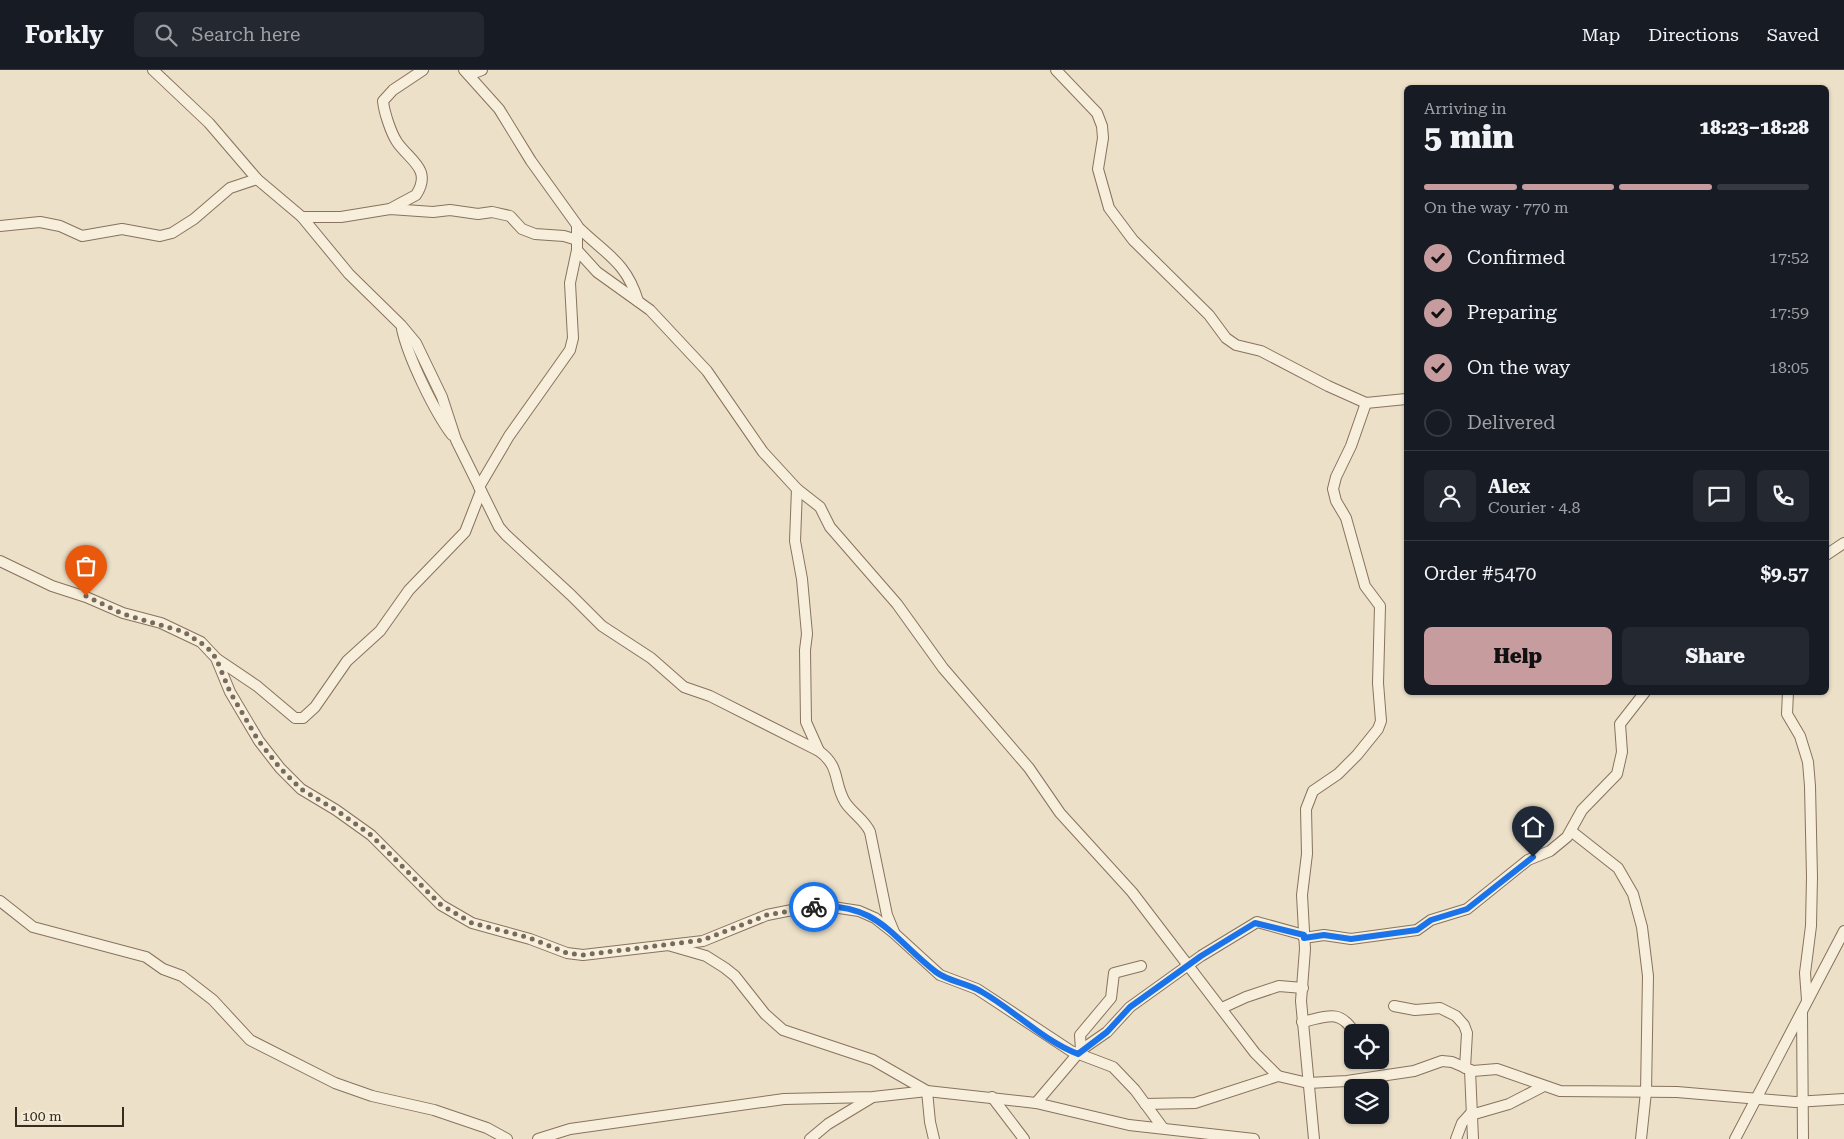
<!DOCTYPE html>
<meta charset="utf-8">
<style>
:root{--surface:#171b24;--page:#242831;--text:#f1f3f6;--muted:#9ea1a6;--line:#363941;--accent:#c69c9f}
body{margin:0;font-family:"Roboto Serif",serif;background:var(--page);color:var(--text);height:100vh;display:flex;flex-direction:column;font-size:19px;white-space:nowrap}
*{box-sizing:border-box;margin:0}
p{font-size:16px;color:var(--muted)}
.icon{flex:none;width:28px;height:28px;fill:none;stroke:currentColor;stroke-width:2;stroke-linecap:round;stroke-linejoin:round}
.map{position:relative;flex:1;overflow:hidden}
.details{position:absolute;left:1404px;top:15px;width:425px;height:610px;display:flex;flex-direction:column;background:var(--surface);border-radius:8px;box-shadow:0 1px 4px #0004}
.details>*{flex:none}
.tools{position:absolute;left:1344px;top:954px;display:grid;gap:10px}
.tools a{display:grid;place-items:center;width:45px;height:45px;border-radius:8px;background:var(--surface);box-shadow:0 1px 4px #0004;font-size:25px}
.scale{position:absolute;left:15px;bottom:12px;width:109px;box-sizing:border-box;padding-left:5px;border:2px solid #382c21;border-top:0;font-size:14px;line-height:18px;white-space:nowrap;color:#382c21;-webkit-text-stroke:4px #f4ebd7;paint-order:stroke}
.pin{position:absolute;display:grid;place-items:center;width:42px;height:42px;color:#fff;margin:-51px -21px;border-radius:50% 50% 50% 0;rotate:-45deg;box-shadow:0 0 5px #0007}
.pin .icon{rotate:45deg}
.courier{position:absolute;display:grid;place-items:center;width:50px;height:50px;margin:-25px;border:4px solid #1a73e8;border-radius:50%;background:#fff;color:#222;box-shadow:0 1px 6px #0007}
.summary em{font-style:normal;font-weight:800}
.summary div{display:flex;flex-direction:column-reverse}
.summary{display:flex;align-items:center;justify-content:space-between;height:85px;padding:0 20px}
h1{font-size:32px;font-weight:800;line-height:38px}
.bar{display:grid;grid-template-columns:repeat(4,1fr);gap:8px 5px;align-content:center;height:60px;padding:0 20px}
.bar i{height:6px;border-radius:4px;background:var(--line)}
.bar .on{background:var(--accent)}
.bar p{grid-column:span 4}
.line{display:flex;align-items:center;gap:12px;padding:0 20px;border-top:1px solid var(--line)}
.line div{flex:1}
.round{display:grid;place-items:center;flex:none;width:52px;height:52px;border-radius:8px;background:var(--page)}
ol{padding:0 20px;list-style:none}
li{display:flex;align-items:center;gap:15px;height:55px}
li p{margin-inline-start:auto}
li .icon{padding:5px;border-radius:50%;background:var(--accent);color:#111;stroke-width:4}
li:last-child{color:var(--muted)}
li i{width:28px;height:28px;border:2px solid var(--line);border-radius:50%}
.button{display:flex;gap:10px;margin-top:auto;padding:10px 20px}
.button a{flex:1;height:58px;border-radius:8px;background:var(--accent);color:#111;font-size:20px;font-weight:800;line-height:58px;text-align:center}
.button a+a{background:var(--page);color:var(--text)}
header{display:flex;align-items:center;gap:30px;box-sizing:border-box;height:70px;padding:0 25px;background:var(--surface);border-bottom:1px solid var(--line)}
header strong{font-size:24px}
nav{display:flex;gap:28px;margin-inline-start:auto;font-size:18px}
.search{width:350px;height:45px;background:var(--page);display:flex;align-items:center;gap:12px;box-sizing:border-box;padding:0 18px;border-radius:8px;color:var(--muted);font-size:19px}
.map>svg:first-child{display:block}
</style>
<header>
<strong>Forkly</strong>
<div class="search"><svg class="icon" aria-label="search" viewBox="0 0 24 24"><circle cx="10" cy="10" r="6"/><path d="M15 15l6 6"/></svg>Search here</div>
<nav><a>Map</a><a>Directions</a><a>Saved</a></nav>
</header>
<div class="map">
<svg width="1844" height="1069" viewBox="0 0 1844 1069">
<rect width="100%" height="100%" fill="#ece0c8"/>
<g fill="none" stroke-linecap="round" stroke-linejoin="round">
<defs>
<g id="minor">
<path d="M153,0L209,53L257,109L302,147L349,204L401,255L416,273L442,327L456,370L499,457L506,465L571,525L602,556L651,588L684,617L710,626L819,681C841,697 833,712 845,732C852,743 865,750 870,762L887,845L894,862"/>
<path d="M464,0L499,39L531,91L577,155V180L570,213L573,268L570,280L509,366L479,417"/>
<path d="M1056,0L1097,43L1102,56L1103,68L1098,99L1109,138L1133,170L1209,245L1226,268L1236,275L1261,281L1328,316L1366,333L1406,329"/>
<path d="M469,5L482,0"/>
<path d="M390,139L416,125C433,99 409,90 397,72C391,63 384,42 383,31L393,20L423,0"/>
<path d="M302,147H341L390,139L433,142L450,140L478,144L492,142L510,146L522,159L535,164L564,166L577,170"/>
<path d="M0,156L40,152L60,156L82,166L122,159L160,166L172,163L194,149L230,118L257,109"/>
<path d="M577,156C605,184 626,191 638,231"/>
<path d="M577,180L597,202L650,240L707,301L763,382L797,419L820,437L830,457L897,534L943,598L1029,698L1060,743L1132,822L1255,983L1278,1006"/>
<path d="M402,259C408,287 434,341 452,365"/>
<path d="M797,419L795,471L802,509L807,564L805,580L806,652L819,681"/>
<path d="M1826,485L1844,473"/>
<path d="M0,491L52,516L86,527L123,543L161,553L201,572L216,588L230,622L259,671L280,698L301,719L336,740L371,765L441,835L472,853L530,869L567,883L583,885L703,871L767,845L792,840L826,836L859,841L875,848L894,863L940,905L977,919L1071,981L1113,997L1135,1020L1163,1058"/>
<path d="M217,589L257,616L295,648H303L315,637L347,591L380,561L409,520L465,462L481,421"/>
<path d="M1788,622L1787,644L1800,666L1808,692L1810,716L1812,807L1811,856L1805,903L1807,930"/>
<path d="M1571,761L1618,798L1633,824L1642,857L1648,906L1646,1022L1641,1069"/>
<path d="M0,831L33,857L146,887L163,899L182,906L213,930L250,970L335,1013L372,1026L434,1040L487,1058L507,1069"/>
<path d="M1304,868L1324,865L1351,869L1417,860L1431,850L1467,839L1528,790L1550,781L1567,767L1582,740L1617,704L1622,682L1620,654L1645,622"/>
<path d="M668,875L706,886L725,898L735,906L765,944L783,960L873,990L927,1021L930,1052L934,1069"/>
<path d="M1394,936L1415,940L1440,938L1456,946L1464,955L1467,963L1465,998"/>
<path d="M1222,938L1246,927L1279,916L1303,918"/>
<path d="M1802,943L1803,1069"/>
<path d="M1302,952C1326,947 1339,938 1354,962"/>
<path d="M1081,980L1080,965L1111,928L1114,903L1141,896"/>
<path d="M1470,1000L1473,1069"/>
<path d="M992,1027L1024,1069"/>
<path d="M1036,1033L1081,980L1107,962L1130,937L1201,886L1257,852L1304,865"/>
<path d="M1145,1034L1195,1033L1278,1006L1308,1013L1347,1011L1414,1001L1442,991L1452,992L1473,1001L1497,999L1560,1021L1677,1022L1795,1032L1844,1029"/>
<path d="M1471,1045L1509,1034L1542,1017"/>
<path d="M538,1069L570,1059L784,1029L873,1027L927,1021L1036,1033L1129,1055L1254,1069"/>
<path d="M810,1069L828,1054L871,1028"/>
<path d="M1314,1069L1301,931L1305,879L1302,825L1307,784L1306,739L1313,721L1338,704L1357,685L1378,659L1381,651L1378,613L1380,536L1365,516L1346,448L1336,431L1333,419L1336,407L1351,376L1366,333"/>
<path d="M1456,1069L1462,1053L1471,1043"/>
<path d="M1735,1069L1844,861"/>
</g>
</defs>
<use href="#minor" stroke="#87735e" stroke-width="12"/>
<use href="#minor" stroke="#f7eedb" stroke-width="10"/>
</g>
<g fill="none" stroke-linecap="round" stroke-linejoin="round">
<path stroke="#776b5b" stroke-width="5" stroke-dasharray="0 9" d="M86,526L123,544L184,562L207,577L216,588L230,622L258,670L280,698L301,719L336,740L371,765L441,835L472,853L530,868L567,883L583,885L703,870L767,845L814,837"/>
<path stroke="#1a73e8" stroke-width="6" d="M814,837C877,831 893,869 936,902C949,912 968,913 982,922C1014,940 1042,970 1078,984L1107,962L1130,937L1201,886L1255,853L1304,865V868L1324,865L1351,869L1417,860L1431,850L1467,839L1533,787"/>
</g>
</svg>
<div class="tools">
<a><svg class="icon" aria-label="locate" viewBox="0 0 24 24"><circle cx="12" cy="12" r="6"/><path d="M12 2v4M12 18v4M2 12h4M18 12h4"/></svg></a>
<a><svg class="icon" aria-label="layers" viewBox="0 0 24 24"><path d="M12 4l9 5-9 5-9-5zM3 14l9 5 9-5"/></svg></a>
</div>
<div class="scale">100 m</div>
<div class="pin" style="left:86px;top:526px;background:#ea580c"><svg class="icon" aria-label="bag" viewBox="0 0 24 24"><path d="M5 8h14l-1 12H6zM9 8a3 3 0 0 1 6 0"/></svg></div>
<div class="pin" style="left:1533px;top:787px;background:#1f2937"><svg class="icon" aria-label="home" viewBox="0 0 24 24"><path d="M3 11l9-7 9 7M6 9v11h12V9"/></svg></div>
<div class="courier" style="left:814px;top:837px"><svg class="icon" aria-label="bike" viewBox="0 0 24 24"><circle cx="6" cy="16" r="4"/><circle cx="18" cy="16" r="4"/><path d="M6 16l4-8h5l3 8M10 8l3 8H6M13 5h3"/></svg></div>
<section class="details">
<div class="summary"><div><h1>5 min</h1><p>Arriving in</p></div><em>18:23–18:28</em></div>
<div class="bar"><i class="on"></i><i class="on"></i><i class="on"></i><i></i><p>On the way · 770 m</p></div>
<ol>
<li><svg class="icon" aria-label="check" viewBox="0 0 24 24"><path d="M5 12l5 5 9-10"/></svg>Confirmed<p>17:52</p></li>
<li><svg class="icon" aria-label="check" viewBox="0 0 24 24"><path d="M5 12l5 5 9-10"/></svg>Preparing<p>17:59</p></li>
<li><svg class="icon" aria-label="check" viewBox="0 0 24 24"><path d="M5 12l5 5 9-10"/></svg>On the way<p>18:05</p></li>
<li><i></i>Delivered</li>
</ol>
<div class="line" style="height:90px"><a class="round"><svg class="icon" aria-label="person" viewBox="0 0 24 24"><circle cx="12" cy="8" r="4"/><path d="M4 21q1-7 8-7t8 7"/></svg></a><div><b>Alex</b><p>Courier · 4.8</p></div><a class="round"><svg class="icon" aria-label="chat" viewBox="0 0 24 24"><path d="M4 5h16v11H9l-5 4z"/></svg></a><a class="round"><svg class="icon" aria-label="phone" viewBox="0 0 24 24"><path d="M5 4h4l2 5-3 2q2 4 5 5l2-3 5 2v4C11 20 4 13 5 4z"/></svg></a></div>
<div class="line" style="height:65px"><div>Order #5470</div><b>$9.57</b></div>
<div class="button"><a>Help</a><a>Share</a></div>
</section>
</div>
